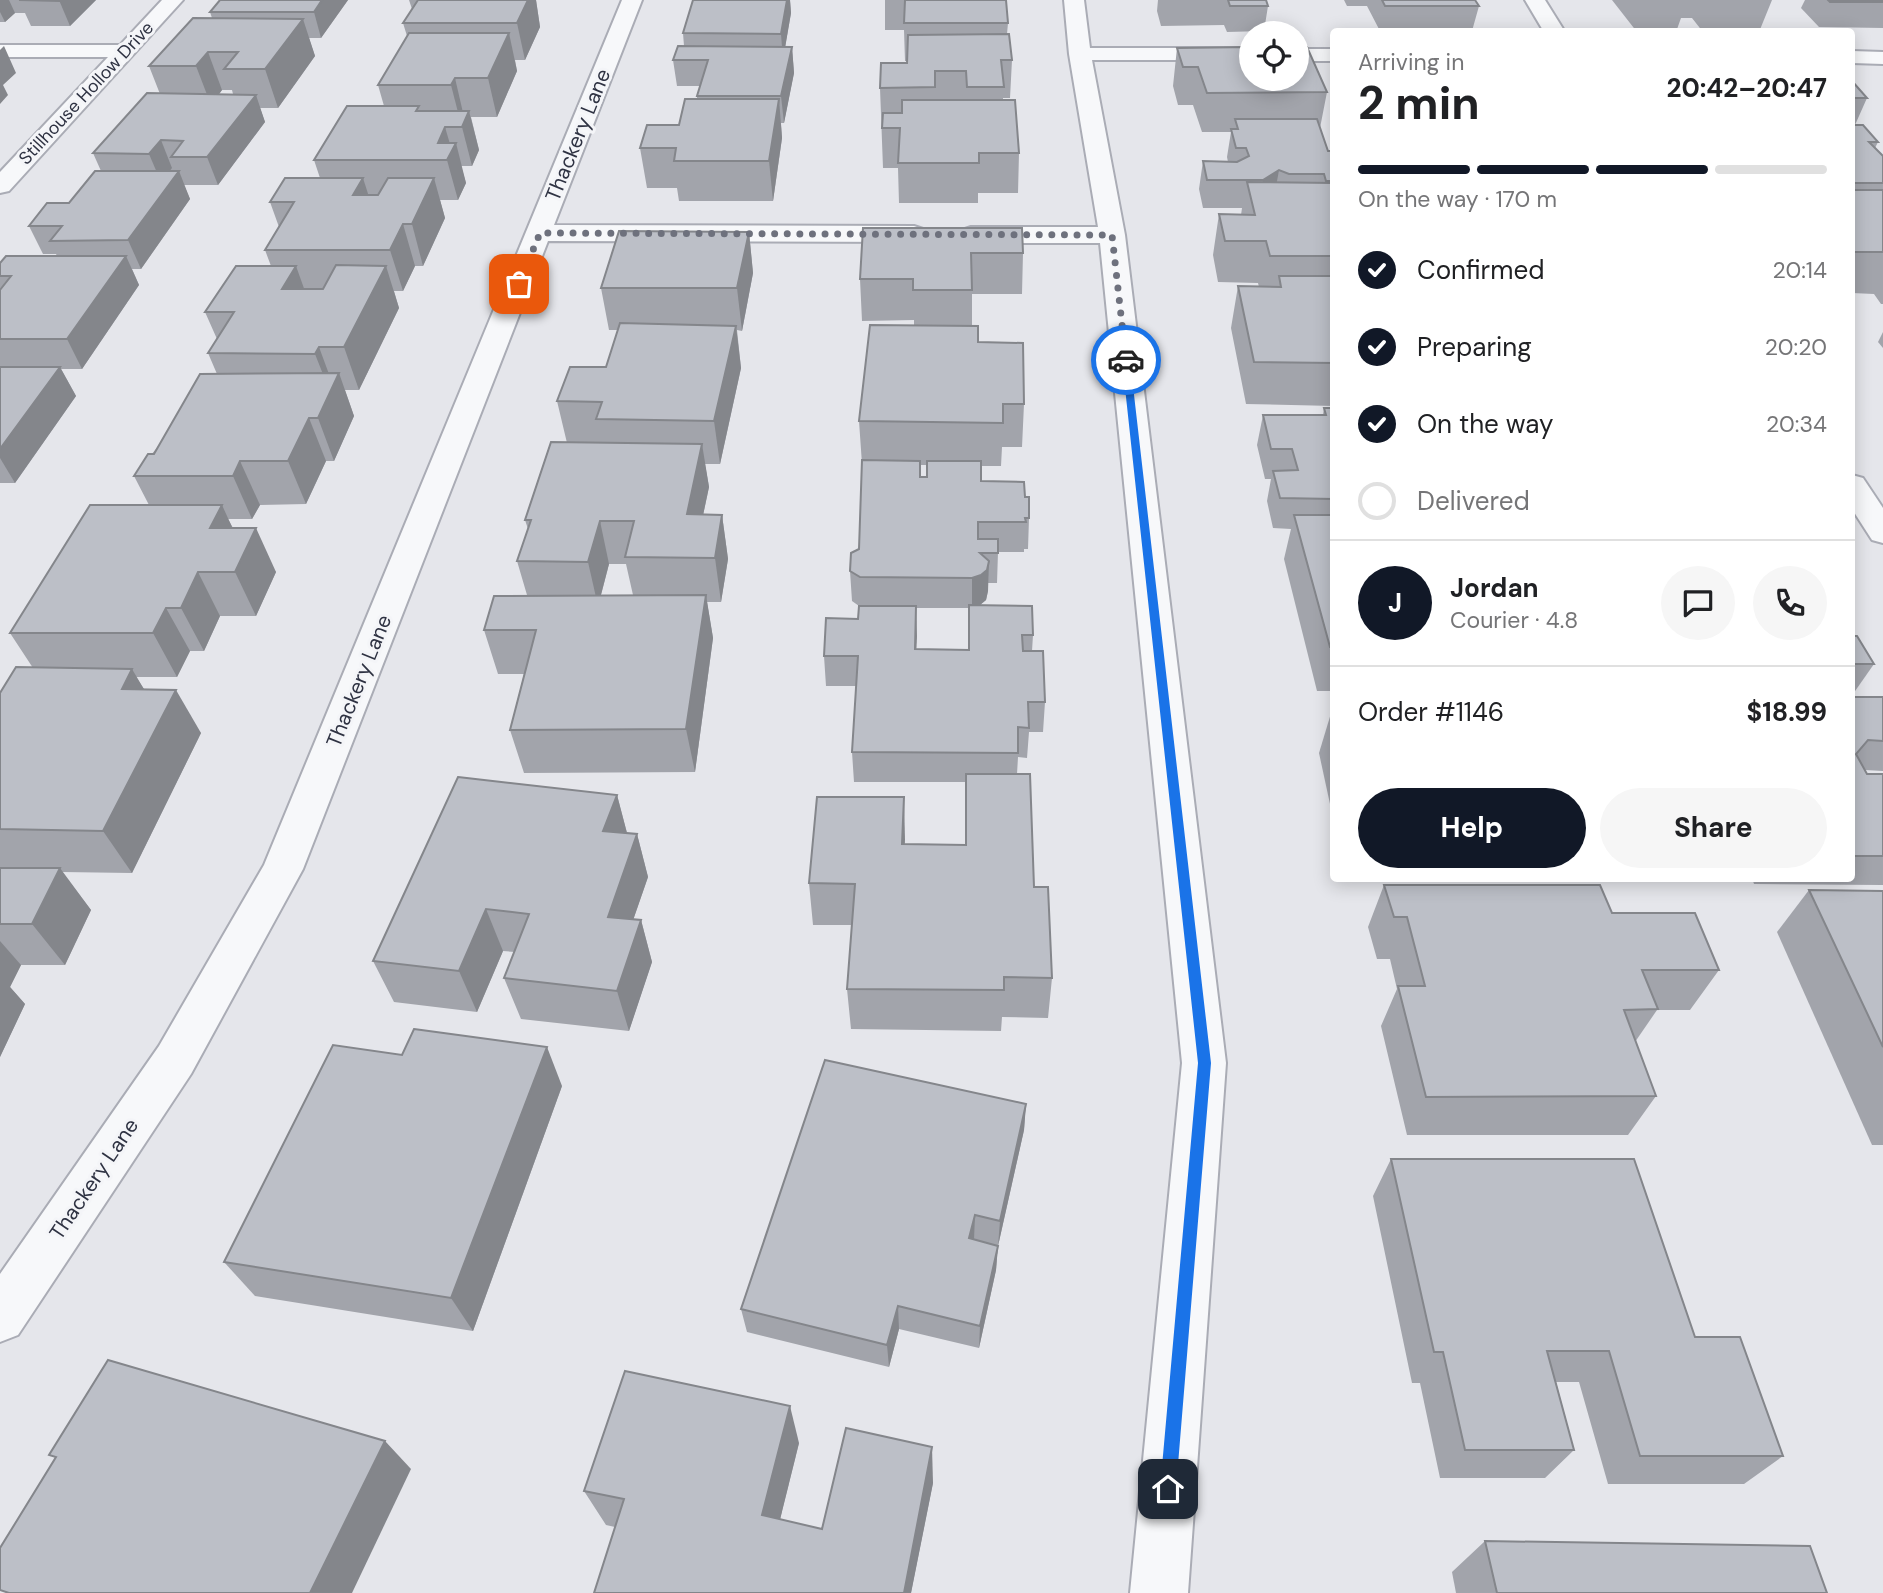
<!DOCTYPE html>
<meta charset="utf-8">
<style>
:root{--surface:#fff;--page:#f6f6f6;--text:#202124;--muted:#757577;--line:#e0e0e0;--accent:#111827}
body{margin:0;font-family:"DM Sans",sans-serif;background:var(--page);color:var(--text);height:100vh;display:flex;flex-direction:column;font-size:26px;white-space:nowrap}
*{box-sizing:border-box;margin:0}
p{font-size:23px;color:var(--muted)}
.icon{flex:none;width:38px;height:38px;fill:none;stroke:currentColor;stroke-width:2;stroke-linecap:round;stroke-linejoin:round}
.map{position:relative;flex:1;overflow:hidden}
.drawer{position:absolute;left:1330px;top:28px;width:525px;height:854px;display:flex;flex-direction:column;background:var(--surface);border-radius:7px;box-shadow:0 4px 18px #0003}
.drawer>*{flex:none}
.buttons{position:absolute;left:1239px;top:21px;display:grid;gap:14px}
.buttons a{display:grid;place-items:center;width:70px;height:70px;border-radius:50%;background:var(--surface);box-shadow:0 4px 18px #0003;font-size:35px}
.pin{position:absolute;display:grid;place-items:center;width:60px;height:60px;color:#fff;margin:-30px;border-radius:14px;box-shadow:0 4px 10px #0006}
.courier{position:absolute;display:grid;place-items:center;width:70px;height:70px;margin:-35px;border:5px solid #1a73e8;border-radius:50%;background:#fff;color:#222;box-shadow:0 2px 9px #0007}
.summary em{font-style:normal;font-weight:700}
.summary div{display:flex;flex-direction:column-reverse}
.summary{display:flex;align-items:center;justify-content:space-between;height:119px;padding:0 28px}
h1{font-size:46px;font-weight:700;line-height:52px}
.bar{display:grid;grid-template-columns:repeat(4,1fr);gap:10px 7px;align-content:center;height:84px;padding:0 28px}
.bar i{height:9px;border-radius:5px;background:var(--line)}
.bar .active{background:var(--accent)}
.bar p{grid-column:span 4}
.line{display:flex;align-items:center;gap:18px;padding:0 28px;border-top:2px solid var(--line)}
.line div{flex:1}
.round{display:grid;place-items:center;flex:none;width:74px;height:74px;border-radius:37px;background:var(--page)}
ol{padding:0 28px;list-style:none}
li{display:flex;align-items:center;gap:21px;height:77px}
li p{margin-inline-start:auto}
li .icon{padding:7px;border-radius:50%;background:var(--accent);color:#fff;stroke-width:4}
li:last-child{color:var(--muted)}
li i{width:38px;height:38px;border:4px solid var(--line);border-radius:50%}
.button{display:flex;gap:14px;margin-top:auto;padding:14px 28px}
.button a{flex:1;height:80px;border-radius:42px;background:var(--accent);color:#fff;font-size:28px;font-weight:700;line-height:80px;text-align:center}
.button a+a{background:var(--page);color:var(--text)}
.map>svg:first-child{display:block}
</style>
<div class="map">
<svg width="1883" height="1593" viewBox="0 0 1883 1593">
<rect width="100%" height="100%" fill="#e5e6eb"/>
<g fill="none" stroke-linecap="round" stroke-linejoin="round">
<defs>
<g id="street">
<path d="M162,0H183L9,191L0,193V172L108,57H0V45H120Z"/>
<path d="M622,0H642L554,225L914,226L923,229L927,234L923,239L914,242L548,241L303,869L191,1074L18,1335L0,1342V1274L159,1046L264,865Z"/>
<path d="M1064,0H1084L1090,48H1251V60H1092L1125,235L1226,1063L1188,1593H1130L1182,1063L1100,243H971L962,240L958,235L962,230L971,227H1098L1069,54Z"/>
<path d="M1525,0H1545L1565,32H1544Z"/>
<rect x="1297" y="49" width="37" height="12"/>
<path d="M1852,51L1883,52V64L1852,63Z"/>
<path d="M1852,475L1863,478L1883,508V543L1872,540L1852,509Z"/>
</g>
</defs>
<use href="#street" stroke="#aaacb5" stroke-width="4"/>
<use href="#street" fill="#f7f8fa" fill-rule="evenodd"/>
</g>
<g fill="#a2a4ab" fill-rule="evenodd">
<path d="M0,0H96L70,26H31L25,13H15L5,22H0Z"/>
<path d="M220,0H348L321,38H309L315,56L278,108H260L265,122L218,185H184L190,199L141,269H132L139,285L82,369H61L76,396L15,483H0V263L57,256L56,254H43L29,226L69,203L101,171L93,153L160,94L149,66L212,18L210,12ZM222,90H232L233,94H219Z"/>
<path d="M409,0H536L540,27L525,60H515L517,71L497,117H471L479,150L472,166H461L466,183L458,200H440L445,218L423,266H415L403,291H394L399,308L359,390H345L354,416L334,461H326L306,504L260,505L252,519H228L233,528L276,572L256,616H220L204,651H190L177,677H136L144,689L201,733L132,873L62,872L91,910L65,965H21L10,987L25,1004L0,1057V693L33,668L10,633L149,505L134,476L217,374L208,353L217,339L205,312L271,266L265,250L279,227L270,202L320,178L314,160L384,106L378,85L407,36L403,23L412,9Z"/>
<path d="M693,0H790L791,13L785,47H792L794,73L784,123H781L782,138L773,201H679L677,188H647L640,148L679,125L697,99V96L700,86H677L673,60L684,46L683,33Z"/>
<path d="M885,0H1006L1008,23L1007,34L1012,60L1010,98H1003V100L1019,153L1018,193H978V203H899L898,168H883L880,88L907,63V61H905L904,30H885Z"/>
<path d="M1158,0H1266L1268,6L1264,31L1227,32L1224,25L1161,26L1157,11Z"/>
<path d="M1344,0H1475L1479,6L1472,31H1380L1367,6H1347Z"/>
<path d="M1612,0H1772L1759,32H1703L1692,18H1681L1676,32H1637Z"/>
<path d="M1805,0H1883V28L1819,27L1801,8Z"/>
<path d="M1177,48L1327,92L1320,128L1328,151H1334V406L1246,404L1231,328L1238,286L1259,287L1258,283L1218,282L1213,255L1219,214L1241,215L1242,208H1203L1199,189L1203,161L1228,162L1227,157L1231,132H1202L1193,105H1178L1173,86Z"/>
<path d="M1852,81L1867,98L1855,125L1878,142L1875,148L1883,156V304H1881L1874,294L1852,293Z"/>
<path d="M863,228L1023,253L1022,294H972V326L978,342L1024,404L1022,447H1002L1001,466H981V481L1025,497L1029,518L1028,549H1024V552H998L997,583H988V591L986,600L980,605L1033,635L1032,651L1045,702L1043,732H1029L1027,758L1018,757L1017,774L1034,887L1052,978L1048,1018L1002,1017L1001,1031L851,1029L847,989L852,925H813L809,883L905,844H965L966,782H854L852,752L856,686H826L824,656L858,619L859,606L852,601L850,571L859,549L862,464L859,421L914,325V320L862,321L860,279ZM920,465H927V477H920ZM916,608H969V650L916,649Z"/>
<path d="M749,232L753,273L742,331L737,330L741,368L720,464H705L709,487L703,515H722L728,559L721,602H707L713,638L695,772L524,773L510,730L524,674H498L484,630L527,595L517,561L528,529L525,520L567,443L557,401L606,367L618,330H609L601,288ZM609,564H626L633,595H601Z"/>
<path d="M1883,332V348L1878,342Z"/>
<path d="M1324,408H1334V691H1317L1284,559L1291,529L1273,528L1267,501L1271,479H1265L1257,445L1263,415H1323Z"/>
<path d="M1852,634L1874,664L1853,694H1852Z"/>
<path d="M1852,697H1883V771L1865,770L1867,774H1883V885L1754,884L1752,878H1852Z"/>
<path d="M1332,710H1334V804H1330L1319,753Z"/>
<path d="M617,795L627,833L637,834L648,877L633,920H641L652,962L629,1031L521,1019L504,978L515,952L503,951L477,1012L394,1002L373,961Z"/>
<path d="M1384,885L1612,913L1719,970L1690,1010H1657L1635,1042L1656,1096L1628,1135H1407L1381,1026L1397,989L1390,959H1377L1368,927Z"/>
<path d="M1809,890L1883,891V1145H1872L1777,932Z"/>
<path d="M562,1086L473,1331L255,1296L224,1262Z"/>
<path d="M1026,1104L1024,1130L998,1246L996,1270L979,1348L899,1329L889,1367L747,1332L741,1309Z"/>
<path d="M1391,1159L1695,1337L1783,1456L1744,1484H1608L1579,1382H1556L1574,1450L1545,1478H1440L1420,1383H1412L1373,1196Z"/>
<path d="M799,1443L780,1519L822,1529L933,1483L911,1593L606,1525L584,1491Z"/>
<path d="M1485,1541L1827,1593H1456L1452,1572Z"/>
</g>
<g fill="#84868b">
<path d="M0,0H9L15,13L5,22L0,12Z"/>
<path d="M59,0H96L70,26Z"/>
<path d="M322,0H348L321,38L314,12Z"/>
<path d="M526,0H536L540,27L525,60L517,23Z"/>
<path d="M787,0H790L791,13L783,60L781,34Z"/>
<path d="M303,19L315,56L278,108L265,69Z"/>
<path d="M509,33L517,71L497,117L488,78Z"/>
<path d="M4,46L16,73L3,85L8,95L0,104V50Z"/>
<path d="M792,47L794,73L784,123L781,96Z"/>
<path d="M208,52L222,90L211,105L196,66Z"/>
<path d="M455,78L464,117L461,124L451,85Z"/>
<path d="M256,95L265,122L218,185L207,157Z"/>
<path d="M779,99L782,138L773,201L769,161Z"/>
<path d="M469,111L479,150L472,166L462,127Z"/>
<path d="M445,127L452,151L456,143L466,183L458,200L447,160L438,143Z"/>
<path d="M161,140L172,168L161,182L149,154Z"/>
<path d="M1279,170L1274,198L1258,208L1263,180Z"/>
<path d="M179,171L190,199L141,269L128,240Z"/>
<path d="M363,178L376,219L353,195Z"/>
<path d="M434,178L445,218L423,266L412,224Z"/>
<path d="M403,224L415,266L403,291L390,250Z"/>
<path d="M749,232L753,273L742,331L737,288Z"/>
<path d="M126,256L139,285L82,369L67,339Z"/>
<path d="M296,266L311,308L282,289Z"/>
<path d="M386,266L399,308L359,390L344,347Z"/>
<path d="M736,326L741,368L720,464L714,421Z"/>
<path d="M319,347L333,385L339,373L354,416L334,461L318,418L330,392L315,354Z"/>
<path d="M60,367L76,396L15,483L0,458V449Z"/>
<path d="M309,418L326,461L306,504L288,461Z"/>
<path d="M702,444L709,487L694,558L687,514Z"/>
<path d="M240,461L260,505L252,519L233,476Z"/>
<path d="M222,505L242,549L210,528Z"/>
<path d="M722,515L728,559L721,602L715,558Z"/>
<path d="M600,521L609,564L598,606L588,562Z"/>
<path d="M256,528L276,572L256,616L235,572Z"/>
<path d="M989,561L988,591L986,600L980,605L972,608V578Z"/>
<path d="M198,572L220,616L204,651L181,608Z"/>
<path d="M706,595L713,638L695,772L686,729Z"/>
<path d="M916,606L917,636L915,679V649Z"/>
<path d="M166,608L190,651L177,677L153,633Z"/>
<path d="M132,669L158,713L122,689Z"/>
<path d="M176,690L201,733L132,873L103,831Z"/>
<path d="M617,795L628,837L603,831Z"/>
<path d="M904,797L905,840L903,886L902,844Z"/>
<path d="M637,834L648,877L620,958L608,917Z"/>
<path d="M60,868L91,910L65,965L32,924Z"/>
<path d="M486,909L503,951L477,1012L459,971Z"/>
<path d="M641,920L652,962L629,1031L617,991Z"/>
<path d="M0,941L21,965L10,987L25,1004L0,1057Z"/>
<path d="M547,1047L562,1086L473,1331L451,1298Z"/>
<path d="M1026,1104L1024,1130L998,1246L1000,1221Z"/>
<path d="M975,1215L974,1240L969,1238Z"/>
<path d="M998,1246L996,1270L979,1348L980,1326Z"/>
<path d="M898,1306L899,1329L889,1367L887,1345Z"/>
<path d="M790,1406L799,1443L773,1548L762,1515Z"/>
<path d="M385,1441L411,1469L352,1593H310Z"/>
<path d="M932,1447L933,1483L911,1593H904Z"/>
</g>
<g fill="#bcbfc7" stroke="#84868b" stroke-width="2">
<path d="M19,0H59V1Z"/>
<path d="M220,0H322L314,12H210Z"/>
<path d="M418,0H528L517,23H403Z"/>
<path d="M693,0H787L781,34L683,33Z"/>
<path d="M905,0H1006L1008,23H904Z"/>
<path d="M1228,0H1266L1268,6H1230Z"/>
<path d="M1382,0H1475L1479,6H1385Z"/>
<path d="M1828,0H1883V2H1830Z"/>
<path d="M193,18L303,19L265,69H224L238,52H208L196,66H149Z"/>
<path d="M409,33H509L488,78H455L451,85H378Z"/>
<path d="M1009,34L1012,60H1001L1004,87H967L966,71H935V87L880,88L881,63H907L908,35Z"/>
<path d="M678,46L792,47L781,96H697L708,60H673Z"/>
<path d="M1251,47V79H1297V47H1307L1327,92L1207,93L1198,67H1183L1177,48Z"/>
<path d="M1852,81L1867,98H1852Z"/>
<path d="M147,93L256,95L207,157H171L183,141L161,140L149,154L93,153Z"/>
<path d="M685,99H779L769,161H674L676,148H640L647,125H679Z"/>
<path d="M902,100H1015L1019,153H979V163H898L900,128H882L883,113H902Z"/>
<path d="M347,106H419L416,111H469L462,127H445L438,143H456L447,160H314Z"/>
<path d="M1235,119H1317L1328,151H1334V181H1326L1324,174H1289L1279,170L1263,180H1207L1203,161L1237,162L1249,156L1246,148H1236L1231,129H1238Z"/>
<path d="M1852,125H1863L1878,142H1869L1883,156V183H1852Z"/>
<path d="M95,171H179L128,240L50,241L62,226H29L47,203H69Z"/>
<path d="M285,178H363L353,195H378L388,178H434L412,224H403L390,250H265L294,202H270Z"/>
<path d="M1247,182L1334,183V256H1270L1266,241H1225L1219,214L1255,215Z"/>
<rect x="1852" y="190" width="31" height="62"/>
<path d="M863,228H1022L1023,253H971L972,290H913V279H860Z"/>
<path d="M619,231L749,232L737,288H601Z"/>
<path d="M6,256H126L67,339H0V290L11,276H0V263Z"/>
<path d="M336,265L386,266L344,347H319L315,354L208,353L234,312H205L236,266H296L282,289H323Z"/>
<path d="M1279,276H1334V363L1254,362L1238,286L1281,287Z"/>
<path d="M620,323L736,326L714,421L596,419L602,402L557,401L570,367H606Z"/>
<path d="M870,325L978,326V342L1023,343L1024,404H1003V423L859,421Z"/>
<path d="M0,367H60L0,449Z"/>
<path d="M339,373L318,418H309L288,461H240L233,476H134L148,454H154L200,374Z"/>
<path d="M1324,408H1334V499L1280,498L1273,471L1298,470L1292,449H1271L1263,415H1326Z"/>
<path d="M551,442L702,444L687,514L722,515L715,558L625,557L634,521H600L588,562L517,561L531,520H525Z"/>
<path d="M862,460L920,461V477H927V461H981V481L1024,482L1025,497H1029V518H1025L1026,522H978V539H998V553H980L989,561L987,570L981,575L972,578L860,577L850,571L851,553L859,549Z"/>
<path d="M90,505H222L210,528H256L235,572H198L181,608H166L153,633H10Z"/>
<path d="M1294,515H1334V647H1330Z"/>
<path d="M706,595L686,729L510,730L536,630H484L494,596Z"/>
<path d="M969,605L1032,606L1033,635H1022L1023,651H1043L1045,702H1028L1029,728L1018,727V753L852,752L858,656H824L826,618L858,619L859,606H916L915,649L969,650Z"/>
<path d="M1852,634L1853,636H1857L1874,664H1852Z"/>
<path d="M16,667L132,669L122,689L176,690L103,831L0,829V693Z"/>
<path d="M1852,697H1883V741L1868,740L1856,754L1867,774H1883V856H1852Z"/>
<path d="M966,774H1030L1034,887H1048L1052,978L1004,977V990L847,989L855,884L809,883L817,797H904L902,844L966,845Z"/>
<path d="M458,777L617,795L603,831L637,834L608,917L641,920L617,991L504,978L529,914L486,909L459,971L373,961Z"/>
<path d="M0,868H60L32,924H0Z"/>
<path d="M1384,885H1600L1612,913H1695L1719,970H1642L1658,1009L1624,1010L1656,1096L1426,1097L1398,986H1425L1407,917H1394Z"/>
<path d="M1809,890L1883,891V1047Z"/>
<path d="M414,1029L547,1047L451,1298L224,1262L333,1045L402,1055Z"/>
<path d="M825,1060L1026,1104L1000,1221L975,1215L969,1238L998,1246L980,1326L898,1306L887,1345L741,1309Z"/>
<path d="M1391,1159H1634L1695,1337H1740L1783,1456H1640L1609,1351H1547L1574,1450H1465L1443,1352H1434Z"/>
<path d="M108,1360L385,1441L310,1593H9L0,1590V1548L56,1457L49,1455Z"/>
<path d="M625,1371L790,1406L762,1515L822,1529L846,1428L932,1447L904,1593H594L624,1499L584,1491Z"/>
<path d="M1485,1541L1810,1546L1827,1593H1497Z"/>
</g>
<path fill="#1a73e8" d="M1126,358L1130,360L1211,1063L1176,1489L1174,1495L1168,1497L1163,1495L1160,1489L1198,1063L1122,360Z"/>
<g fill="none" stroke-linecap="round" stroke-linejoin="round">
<path stroke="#6e717d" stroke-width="7" stroke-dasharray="0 12.6" d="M519,284L540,233L1112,235L1126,360"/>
</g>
<g text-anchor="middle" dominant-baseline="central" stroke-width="6" stroke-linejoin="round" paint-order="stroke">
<g font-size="18" fill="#2e3242" stroke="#f4f5f8">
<text transform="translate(86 93) rotate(-47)">Stillhouse Hollow Drive</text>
</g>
<g font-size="21" fill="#2e3242" stroke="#f4f5f8">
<text transform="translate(578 135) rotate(-68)">Thackery Lane</text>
<text transform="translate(359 681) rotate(-68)">Thackery Lane</text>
<text transform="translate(94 1179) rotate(-56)">Thackery Lane</text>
</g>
</g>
</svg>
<div class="buttons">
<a><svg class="icon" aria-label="locate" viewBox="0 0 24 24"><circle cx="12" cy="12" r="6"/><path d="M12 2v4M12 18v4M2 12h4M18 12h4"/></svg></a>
</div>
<div class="pin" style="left:519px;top:284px;background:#ea580c"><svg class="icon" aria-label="bag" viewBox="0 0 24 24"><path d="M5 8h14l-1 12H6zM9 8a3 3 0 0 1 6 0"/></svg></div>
<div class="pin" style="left:1168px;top:1489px;background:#1f2937"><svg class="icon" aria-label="home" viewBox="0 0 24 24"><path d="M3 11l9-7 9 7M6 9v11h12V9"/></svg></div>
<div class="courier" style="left:1126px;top:360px"><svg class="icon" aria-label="car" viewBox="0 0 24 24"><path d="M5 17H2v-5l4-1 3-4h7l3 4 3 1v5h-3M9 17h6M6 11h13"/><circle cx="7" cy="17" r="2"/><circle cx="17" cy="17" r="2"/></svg></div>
<section class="drawer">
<div class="summary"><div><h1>2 min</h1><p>Arriving in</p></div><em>20:42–20:47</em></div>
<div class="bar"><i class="active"></i><i class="active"></i><i class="active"></i><i></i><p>On the way · 170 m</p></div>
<ol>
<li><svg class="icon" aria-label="check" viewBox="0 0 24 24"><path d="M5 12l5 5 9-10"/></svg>Confirmed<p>20:14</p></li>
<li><svg class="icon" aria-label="check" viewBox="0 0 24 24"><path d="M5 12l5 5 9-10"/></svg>Preparing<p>20:20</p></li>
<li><svg class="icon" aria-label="check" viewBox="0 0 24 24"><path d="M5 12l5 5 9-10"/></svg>On the way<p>20:34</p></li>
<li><i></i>Delivered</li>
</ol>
<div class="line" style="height:126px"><b class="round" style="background:var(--accent);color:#fff">J</b><div><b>Jordan</b><p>Courier · 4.8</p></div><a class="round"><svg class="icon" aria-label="chat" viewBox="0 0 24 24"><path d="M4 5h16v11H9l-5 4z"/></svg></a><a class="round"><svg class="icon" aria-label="phone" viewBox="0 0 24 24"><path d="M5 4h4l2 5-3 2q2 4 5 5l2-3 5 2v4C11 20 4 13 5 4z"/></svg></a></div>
<div class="line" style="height:91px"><div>Order #1146</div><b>$18.99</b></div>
<div class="button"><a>Help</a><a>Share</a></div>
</section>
</div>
